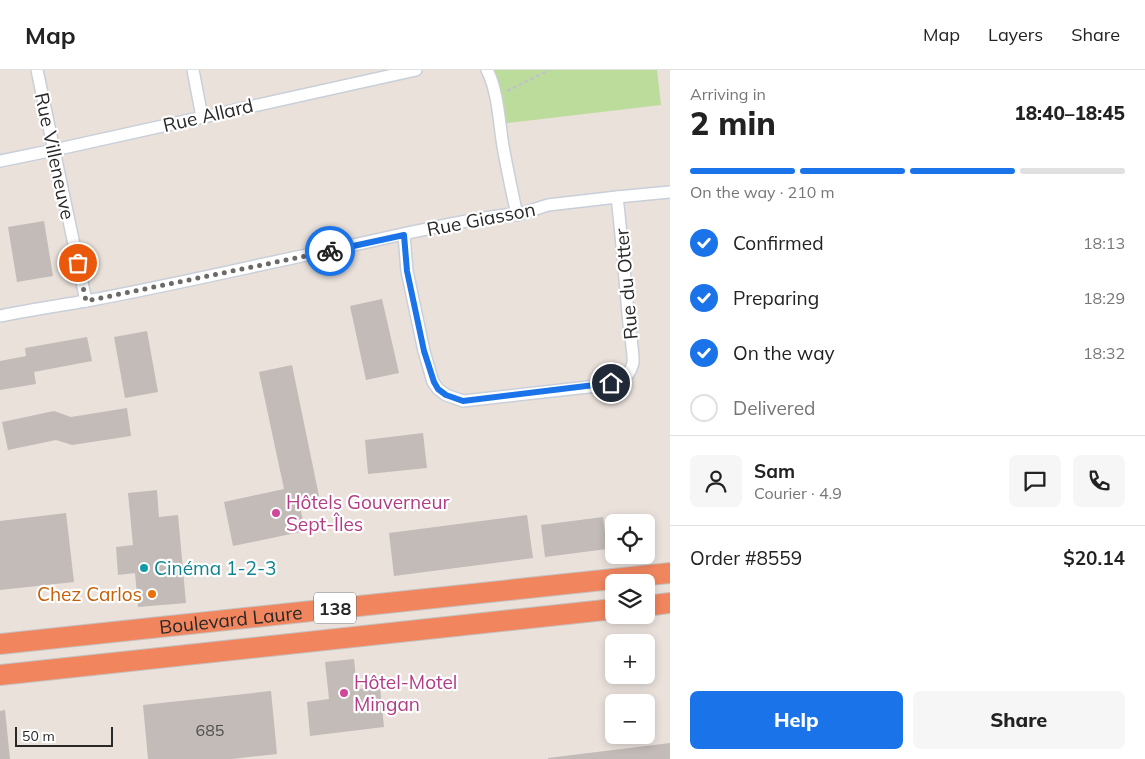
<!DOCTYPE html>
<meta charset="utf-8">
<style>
:root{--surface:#fff;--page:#f6f6f6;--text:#222;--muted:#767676;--line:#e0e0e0;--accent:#1a73e8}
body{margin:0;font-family:Mulish,sans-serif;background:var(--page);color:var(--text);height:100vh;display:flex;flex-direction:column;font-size:19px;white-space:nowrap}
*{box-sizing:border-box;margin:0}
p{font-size:16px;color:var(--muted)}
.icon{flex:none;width:28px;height:28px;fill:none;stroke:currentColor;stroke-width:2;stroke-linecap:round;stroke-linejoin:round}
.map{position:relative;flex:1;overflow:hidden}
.sheet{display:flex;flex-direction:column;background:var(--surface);width:475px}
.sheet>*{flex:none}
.fabs{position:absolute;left:605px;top:444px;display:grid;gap:10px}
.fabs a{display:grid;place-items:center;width:50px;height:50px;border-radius:8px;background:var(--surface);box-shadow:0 2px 8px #0003;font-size:25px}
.scale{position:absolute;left:15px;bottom:12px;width:98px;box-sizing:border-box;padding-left:5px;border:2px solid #282828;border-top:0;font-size:14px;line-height:18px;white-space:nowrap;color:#282828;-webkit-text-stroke:4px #fff;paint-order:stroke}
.pin{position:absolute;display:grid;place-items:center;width:42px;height:42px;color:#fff;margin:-21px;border:2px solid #fff;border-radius:50%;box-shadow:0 1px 5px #0007}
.courier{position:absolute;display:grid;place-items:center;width:50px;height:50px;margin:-25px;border:4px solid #1a73e8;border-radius:50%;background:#fff;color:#222;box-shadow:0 1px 6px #0007}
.head em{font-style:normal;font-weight:800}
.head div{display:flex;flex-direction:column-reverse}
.head{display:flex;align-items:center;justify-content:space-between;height:85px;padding:0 20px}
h1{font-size:32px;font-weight:800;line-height:38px}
.bar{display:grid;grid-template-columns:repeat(4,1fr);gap:8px 5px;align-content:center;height:60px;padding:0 20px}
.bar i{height:6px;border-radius:4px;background:var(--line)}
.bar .on{background:var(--accent)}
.bar p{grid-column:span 4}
.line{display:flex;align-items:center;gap:12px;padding:0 20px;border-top:1px solid var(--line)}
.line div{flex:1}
.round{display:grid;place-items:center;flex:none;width:52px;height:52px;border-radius:8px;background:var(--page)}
ol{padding:0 20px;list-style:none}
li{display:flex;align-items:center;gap:15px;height:55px}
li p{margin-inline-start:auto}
li .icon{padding:5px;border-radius:50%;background:var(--accent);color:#fff;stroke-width:4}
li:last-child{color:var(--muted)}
li i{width:28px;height:28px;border:2px solid var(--line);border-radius:50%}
.cta{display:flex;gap:10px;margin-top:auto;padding:10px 20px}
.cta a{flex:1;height:58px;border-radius:8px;background:var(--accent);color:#fff;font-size:20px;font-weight:800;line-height:58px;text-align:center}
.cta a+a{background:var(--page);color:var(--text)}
header{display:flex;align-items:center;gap:30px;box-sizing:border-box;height:70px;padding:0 25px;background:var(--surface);border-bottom:1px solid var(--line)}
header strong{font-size:24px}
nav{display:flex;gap:28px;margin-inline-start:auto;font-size:18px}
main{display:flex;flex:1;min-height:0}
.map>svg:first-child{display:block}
</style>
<header>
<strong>Map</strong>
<nav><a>Map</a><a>Layers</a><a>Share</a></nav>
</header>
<main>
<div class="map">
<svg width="670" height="689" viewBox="0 0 670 689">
<rect width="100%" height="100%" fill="#eae1db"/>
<path fill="#bcdc9b" d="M487,0H657L661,35L499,54Z"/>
<g fill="#c2bbb7">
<path d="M44,151L53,206L17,212L8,157Z"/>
<path d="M382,229L399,303L366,310L350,236Z"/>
<path d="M147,261L158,322L125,328L114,267Z"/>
<path d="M87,267L92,291L34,302L36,314L0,320V291L26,286L25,278Z"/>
<path d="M292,295L319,426L299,431L305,461L233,476L224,432L284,419L259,302Z"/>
<path d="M127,338L131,366L72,375L56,370L8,380L2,352L54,341L71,347Z"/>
<path d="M423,363L427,398L368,404L365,370Z"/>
<path d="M157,420L159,447L178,445L186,533L138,537L135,503L118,505L116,477L133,475L128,423Z"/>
<path d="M66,443L74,512L0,520V451Z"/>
<path d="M527,445L533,488L394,506L389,463Z"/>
<path d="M603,447L607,479L545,487L541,455Z"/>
<path d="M354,589L357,619L380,617L384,657L310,666L307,632L329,629L325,592Z"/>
<path d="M271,621L277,684L232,689H148L143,635Z"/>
<path d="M5,640L10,689H0V641Z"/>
<path d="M670,673V689H548V688Z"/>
</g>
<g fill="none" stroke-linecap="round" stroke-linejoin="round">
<defs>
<g id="street">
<path d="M37,0L86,231"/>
<path d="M193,0L202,47"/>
<path d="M487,0C498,21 499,52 503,76C507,99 512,122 517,145"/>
<path d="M0,91L54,80L416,0"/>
<path d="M404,165L407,201L424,281L433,312L438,319L446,325L463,331L597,316C614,313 628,313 633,293C634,288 630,261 629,254C625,212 622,169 617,127"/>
<path d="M0,246C29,240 57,236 86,231C163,217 239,199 316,183C382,170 446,152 513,144L517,145L548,135L617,127L670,122"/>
</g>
<g id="highway">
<path d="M646,536L670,533"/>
<path id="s1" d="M0,574L670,503"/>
<path d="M0,605L614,539"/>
</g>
</defs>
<use href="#street" stroke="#c9cfd9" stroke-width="14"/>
<use href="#highway" stroke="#c3c3c3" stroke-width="22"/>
<path stroke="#c3c3c3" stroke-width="2.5" stroke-dasharray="4 2.5" stroke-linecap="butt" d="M507,21L545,2L548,0"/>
<use href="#street" stroke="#fff" stroke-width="11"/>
<use href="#highway" stroke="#f1865e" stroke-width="20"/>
</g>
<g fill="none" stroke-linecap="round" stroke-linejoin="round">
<path stroke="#6c6967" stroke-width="5" stroke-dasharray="0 9" d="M78,193L86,231L330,181"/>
<path stroke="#1a73e8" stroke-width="6" d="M330,181L404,165L407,201L424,281L434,312L438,319L446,325L463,331L611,313"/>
</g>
<g fill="#d1479c" stroke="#fff" stroke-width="2">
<circle cx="276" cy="443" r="5"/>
<circle cx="344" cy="623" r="5"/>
</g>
<circle fill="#0f9aa8" stroke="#fff" stroke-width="2" cx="144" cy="498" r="5"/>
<circle fill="#e8710a" stroke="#fff" stroke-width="2" cx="152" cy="524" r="5"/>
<g text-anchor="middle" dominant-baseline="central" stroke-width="4.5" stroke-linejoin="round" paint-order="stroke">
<g font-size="16" fill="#4e4d4c">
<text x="210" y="660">685</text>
</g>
<rect fill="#fff" stroke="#686868" stroke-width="1" x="314" y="522.5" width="42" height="31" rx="4"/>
<g font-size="18" font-weight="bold" fill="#282828">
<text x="335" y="538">138</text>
</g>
<g font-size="19" fill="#282828" stroke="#fff">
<text transform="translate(208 45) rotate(-13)">Rue Allard</text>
<text transform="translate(55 86) rotate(78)">Rue Villeneuve</text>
<text transform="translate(481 149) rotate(-11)">Rue Giasson</text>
<text transform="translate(626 214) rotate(-95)">Rue du Otter</text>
<text stroke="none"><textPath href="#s1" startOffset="232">Boulevard Laure</textPath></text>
</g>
<g font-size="19" fill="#b23c85" stroke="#fff" text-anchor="start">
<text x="286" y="432">Hôtels Gouverneur<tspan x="286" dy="22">Sept-Îles</tspan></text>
<text x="354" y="612">Hôtel-Motel<tspan x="354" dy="22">Mingan</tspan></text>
</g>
<g font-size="19" fill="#0d838f" stroke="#fff" text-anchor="start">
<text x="154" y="498">Cinéma 1-2-3</text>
</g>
<g font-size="19" fill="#c56008" stroke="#fff" text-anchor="end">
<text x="142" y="524">Chez Carlos</text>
</g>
</g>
</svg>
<div class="fabs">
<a><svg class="icon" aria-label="locate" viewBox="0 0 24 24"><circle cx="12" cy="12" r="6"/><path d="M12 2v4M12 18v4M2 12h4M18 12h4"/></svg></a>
<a><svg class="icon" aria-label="layers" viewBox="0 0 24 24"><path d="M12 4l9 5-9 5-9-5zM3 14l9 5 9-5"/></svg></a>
<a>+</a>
<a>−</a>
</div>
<div class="scale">50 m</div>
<div class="pin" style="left:78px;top:193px;background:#ea580c"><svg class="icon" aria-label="bag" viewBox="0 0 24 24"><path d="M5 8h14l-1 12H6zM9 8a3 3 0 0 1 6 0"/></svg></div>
<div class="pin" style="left:611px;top:313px;background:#1f2937"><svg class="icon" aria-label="home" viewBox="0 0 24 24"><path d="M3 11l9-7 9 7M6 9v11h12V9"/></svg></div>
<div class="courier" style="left:330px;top:181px"><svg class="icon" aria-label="bike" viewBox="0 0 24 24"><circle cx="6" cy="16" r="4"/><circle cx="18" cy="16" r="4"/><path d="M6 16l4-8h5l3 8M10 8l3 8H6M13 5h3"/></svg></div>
</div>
<section class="sheet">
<div class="head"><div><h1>2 min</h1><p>Arriving in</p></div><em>18:40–18:45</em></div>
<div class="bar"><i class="on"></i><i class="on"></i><i class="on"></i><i></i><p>On the way · 210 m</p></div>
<ol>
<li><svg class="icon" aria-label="check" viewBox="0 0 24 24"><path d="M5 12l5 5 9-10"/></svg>Confirmed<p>18:13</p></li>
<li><svg class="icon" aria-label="check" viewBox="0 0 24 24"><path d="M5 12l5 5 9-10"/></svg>Preparing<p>18:29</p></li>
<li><svg class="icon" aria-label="check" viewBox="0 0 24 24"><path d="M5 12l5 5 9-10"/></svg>On the way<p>18:32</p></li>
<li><i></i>Delivered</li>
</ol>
<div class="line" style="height:90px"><a class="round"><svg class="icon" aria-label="person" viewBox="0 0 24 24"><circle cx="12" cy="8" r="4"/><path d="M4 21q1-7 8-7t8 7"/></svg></a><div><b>Sam</b><p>Courier · 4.9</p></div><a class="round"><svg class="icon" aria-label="chat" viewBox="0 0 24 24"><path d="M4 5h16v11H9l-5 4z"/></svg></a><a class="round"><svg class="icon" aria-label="phone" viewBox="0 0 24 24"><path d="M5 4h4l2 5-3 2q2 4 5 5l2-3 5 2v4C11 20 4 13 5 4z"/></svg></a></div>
<div class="line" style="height:65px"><div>Order #8559</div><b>$20.14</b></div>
<div class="cta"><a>Help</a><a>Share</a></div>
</section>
</main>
